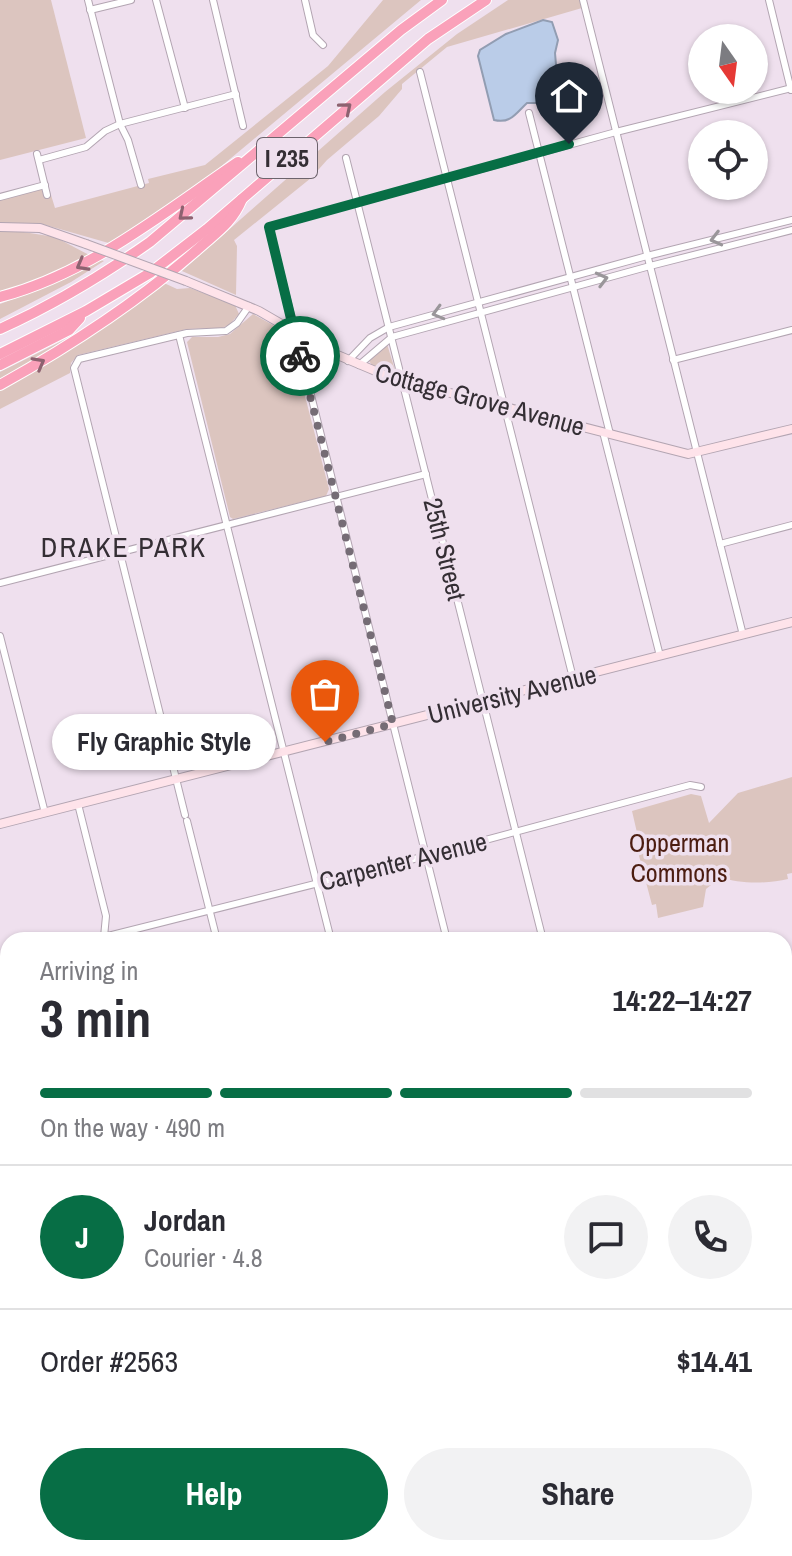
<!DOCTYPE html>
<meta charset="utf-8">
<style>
:root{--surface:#fff;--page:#f2f2f3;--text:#2b2b33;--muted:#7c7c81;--line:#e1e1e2;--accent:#076e45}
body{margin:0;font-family:"Archivo Narrow",sans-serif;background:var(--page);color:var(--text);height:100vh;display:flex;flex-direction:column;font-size:30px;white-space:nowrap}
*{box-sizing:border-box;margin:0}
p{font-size:26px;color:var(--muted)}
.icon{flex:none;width:44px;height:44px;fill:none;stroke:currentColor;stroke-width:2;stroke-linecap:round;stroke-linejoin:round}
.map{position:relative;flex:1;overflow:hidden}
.drawer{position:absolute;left:0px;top:932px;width:792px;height:624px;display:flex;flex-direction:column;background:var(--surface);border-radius:24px 24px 0 0;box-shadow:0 2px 6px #0004}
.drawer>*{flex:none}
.needle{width:52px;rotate:166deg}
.controls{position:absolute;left:688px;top:24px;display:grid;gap:16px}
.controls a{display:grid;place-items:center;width:80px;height:80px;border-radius:50%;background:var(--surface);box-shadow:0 2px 6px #0004;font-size:40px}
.pin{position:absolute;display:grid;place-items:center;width:68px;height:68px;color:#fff;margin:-82px -34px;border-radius:50% 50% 50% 0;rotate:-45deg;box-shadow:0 0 8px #0007}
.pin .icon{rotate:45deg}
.courier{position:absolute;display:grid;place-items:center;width:80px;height:80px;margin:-40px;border:6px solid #076e45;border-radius:50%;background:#fff;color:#222;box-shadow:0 2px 10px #0007}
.bubble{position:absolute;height:56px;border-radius:28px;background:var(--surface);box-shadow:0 2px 6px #0004;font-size:26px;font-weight:700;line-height:56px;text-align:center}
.overview em{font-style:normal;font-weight:700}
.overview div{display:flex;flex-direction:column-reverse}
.overview{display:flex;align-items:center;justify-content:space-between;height:136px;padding:0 40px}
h1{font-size:52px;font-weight:700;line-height:60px}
.bar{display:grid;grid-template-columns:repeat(4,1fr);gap:12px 8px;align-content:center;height:96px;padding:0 40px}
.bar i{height:10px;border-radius:6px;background:var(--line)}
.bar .current{background:var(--accent)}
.bar p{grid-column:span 4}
.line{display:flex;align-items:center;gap:20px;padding:0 40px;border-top:2px solid var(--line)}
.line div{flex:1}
.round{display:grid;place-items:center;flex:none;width:84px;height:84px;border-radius:42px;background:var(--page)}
.cta{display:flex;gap:16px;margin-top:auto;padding:16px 40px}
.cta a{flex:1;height:92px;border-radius:48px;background:var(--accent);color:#fff;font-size:32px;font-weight:700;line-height:92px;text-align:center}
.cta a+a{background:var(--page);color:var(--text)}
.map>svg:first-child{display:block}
</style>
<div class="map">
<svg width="792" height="1556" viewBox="0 0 792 1556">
<rect width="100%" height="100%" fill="#efe0ee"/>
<g fill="#dcc5bf">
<path d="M0,0H51L86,138L0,160Z"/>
<path d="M383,0H421L206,179L112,244L42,224L0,223V200L43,189L45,197L51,195L55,208L149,183L148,179L205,165L328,66Z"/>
<path d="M508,0H580L582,8L447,47L402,84V89L379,116L327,160L311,178L234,240L237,246L236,295L182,271L385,92L457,34Z"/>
<path d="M17,231L55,237L91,256L37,282L0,291V232Z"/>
<path d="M100,260L104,261L71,282L0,319V304L50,285Z"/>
<path d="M164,283L177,289L190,288L235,305L239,314L229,325L222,328L187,329L78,355L71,363L70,373L0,409V390L57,357Z"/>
<path d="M138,292L109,314L0,381V372L78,333Z"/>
<path d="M253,314L287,333L290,338L329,489L326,496L322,497L233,519L230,517L187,342L192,337H218L230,334Z"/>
<path d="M387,344L395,370L393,371L372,365L369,361Z"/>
<path d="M792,777V873L787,874L788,879C768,884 738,884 721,877L706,889L703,907L658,918L656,904L652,905L638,852L641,850L632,811L691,794L701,796L709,823L738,793Z"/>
</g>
<path fill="#bacce8" stroke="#929db2" stroke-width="2" d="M543,20L552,22L558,40L555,53L558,88L555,96L544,103H527C516,113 511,124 494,120L478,56L480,50L506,34Z"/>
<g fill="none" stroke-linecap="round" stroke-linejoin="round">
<path stroke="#929db2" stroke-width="2" d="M692,1548L697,1556"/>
<defs>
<g id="street">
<path d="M88,0L120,124L128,140L141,185"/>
<path d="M156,0L185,108"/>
<path d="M213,0L243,126"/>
<path d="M305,0L313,35L323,45"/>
<path d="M583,0L743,635"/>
<path d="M769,0L791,90"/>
<path d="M90,10L131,0"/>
<path d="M420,72L573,678"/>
<path d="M529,113L610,434"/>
<path d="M37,154L47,195"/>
<path d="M346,158L543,940"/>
<path d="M39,160L86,147L105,131L120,124L236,94"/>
<path d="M0,197L45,185"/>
<path d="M179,335L331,940"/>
<path d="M673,360L792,330"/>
<path d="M348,361L370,338L389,327L647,256L792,220"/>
<path d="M359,365L392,337L650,266L792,230"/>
<path d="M603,432L660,656"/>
<path d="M720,544L792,525"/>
<path d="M0,583L426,474"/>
<path d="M0,636L45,813"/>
<path d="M78,804L106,916L104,937"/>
<path d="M185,815L74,368L79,359L187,333L226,331L237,323L249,306"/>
<path d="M187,821L217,940"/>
<path d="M104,937L426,856L690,785L701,787"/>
<path d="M447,940L269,227L616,132L792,88"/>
<path d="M784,1082L792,1115"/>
<path d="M784,1157L792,1155"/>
<path d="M0,1392L8,1390"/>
<path d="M227,1548L229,1556"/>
<path d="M301,1548L303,1556"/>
<path d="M378,1548L380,1556"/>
<path d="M473,1548L475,1556"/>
<path d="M599,1548L606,1556"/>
<path d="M102,1556L134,1548"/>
</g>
<g id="secondary">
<path d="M0,227L40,228L86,244"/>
<path d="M186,281L259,311L328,351L392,378L688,454L792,429"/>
<path d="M0,824L792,622"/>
<path d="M784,1004L792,1002"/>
<path d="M0,1014L8,1012"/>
<path d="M0,1203L8,1201"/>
</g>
<g id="primary">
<path d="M0,973L8,1003"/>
<path d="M0,1349L8,1382"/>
<path d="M49,1548L51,1556"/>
<path d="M143,1548L145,1556"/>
</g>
<g id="highway">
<path d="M0,297C90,273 163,213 238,162"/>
<path d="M0,329C53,305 103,275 150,242L401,30L442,0"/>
<path d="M0,354L86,311L150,273L207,229L428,39L486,0"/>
<path d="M0,365L69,330L80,318"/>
<path d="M0,385C70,346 138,302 198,249C217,232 232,223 242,199"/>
</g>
</defs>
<use href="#street" stroke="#b3a5b2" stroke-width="8"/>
<use href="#secondary" stroke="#b3a5b2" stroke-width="10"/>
<use href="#primary" stroke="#fff" stroke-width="11"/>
<use href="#highway" stroke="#fff" stroke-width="12"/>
<use href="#street" stroke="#fff" stroke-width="6"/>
<use href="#secondary" stroke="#fee3ea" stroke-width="8"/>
<use href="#primary" stroke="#fcc7d6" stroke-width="9"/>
<use href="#highway" stroke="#faa1ba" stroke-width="10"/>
<defs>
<path id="secondary-bridge" d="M86,244L186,281"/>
</defs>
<use href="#secondary-bridge" stroke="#b3a5b2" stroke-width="10" stroke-linecap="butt"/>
<use href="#secondary-bridge" stroke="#fee3ea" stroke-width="8"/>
</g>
<defs><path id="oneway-chevron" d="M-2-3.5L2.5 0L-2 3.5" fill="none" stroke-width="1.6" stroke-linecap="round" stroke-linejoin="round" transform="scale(2)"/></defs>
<g stroke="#8d6270">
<use href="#oneway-chevron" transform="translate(346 108) rotate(-40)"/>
<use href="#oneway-chevron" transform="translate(184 215) rotate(140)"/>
<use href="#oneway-chevron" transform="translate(82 265) rotate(151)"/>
<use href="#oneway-chevron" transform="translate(39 363) rotate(-29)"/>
</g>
<g stroke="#9a969a">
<use href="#oneway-chevron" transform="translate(716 239) rotate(166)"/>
<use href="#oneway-chevron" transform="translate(602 279) rotate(-15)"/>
<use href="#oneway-chevron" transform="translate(438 313) rotate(164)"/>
</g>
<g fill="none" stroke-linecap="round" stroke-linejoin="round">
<path stroke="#756c75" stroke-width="8" stroke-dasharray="0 14.4" d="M300,356L393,724L325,742"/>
<path stroke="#076e45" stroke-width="10" d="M300,356L269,227L569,144"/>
</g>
<g text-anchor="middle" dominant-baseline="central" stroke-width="7" stroke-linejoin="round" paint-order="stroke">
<rect fill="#efe0ee" stroke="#6c636c" stroke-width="2" x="257" y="138" width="60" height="40" rx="6"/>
<g font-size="24" font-weight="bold" fill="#342e34">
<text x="287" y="158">I 235</text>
</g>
<g font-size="26" fill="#342e34" stroke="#efe0ee">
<text transform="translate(480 399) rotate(15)">Cottage Grove Avenue</text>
<text transform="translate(445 549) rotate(76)">25th Street</text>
<text transform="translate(512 694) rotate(-14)">University Avenue</text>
<text transform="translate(403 861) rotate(-14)">Carpenter Avenue</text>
</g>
<g font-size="26" fill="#4c1d11" stroke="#efe0ee">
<text x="679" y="842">Opperman<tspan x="679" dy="30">Commons</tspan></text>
</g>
<g font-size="28" letter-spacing="2" fill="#342e34" stroke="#efe0ee">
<text x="124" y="547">DRAKE PARK</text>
</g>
</g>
</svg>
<div class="controls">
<a><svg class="needle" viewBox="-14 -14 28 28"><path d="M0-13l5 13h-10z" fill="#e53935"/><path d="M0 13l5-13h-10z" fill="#7c7c81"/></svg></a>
<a><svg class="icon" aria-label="locate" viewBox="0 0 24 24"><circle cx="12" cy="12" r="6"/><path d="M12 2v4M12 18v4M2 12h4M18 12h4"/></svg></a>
</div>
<div class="pin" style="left:325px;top:742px;background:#ea580c"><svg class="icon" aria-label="bag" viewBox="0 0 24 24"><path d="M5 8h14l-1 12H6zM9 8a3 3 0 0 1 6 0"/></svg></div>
<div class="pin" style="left:569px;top:144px;background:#1f2937"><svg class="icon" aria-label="home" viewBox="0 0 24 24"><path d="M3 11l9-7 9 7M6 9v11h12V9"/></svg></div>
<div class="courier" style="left:300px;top:356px"><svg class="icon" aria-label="bike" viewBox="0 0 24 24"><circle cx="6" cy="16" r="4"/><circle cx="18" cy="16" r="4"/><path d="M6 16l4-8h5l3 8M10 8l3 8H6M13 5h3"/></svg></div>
<div class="bubble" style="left:52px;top:714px;width:224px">Fly Graphic Style</div>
<section class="drawer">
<div class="overview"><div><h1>3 min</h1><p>Arriving in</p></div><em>14:22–14:27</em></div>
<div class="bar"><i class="current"></i><i class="current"></i><i class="current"></i><i></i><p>On the way · 490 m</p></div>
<div class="line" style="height:144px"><b class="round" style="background:var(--accent);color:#fff">J</b><div><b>Jordan</b><p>Courier · 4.8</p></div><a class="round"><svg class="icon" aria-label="chat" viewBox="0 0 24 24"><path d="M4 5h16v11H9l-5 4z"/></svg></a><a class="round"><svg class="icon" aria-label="phone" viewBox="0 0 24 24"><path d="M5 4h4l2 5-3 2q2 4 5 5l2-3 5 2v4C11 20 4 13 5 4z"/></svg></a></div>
<div class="line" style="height:104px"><div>Order #2563</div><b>$14.41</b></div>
<div class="cta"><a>Help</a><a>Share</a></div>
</section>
</div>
